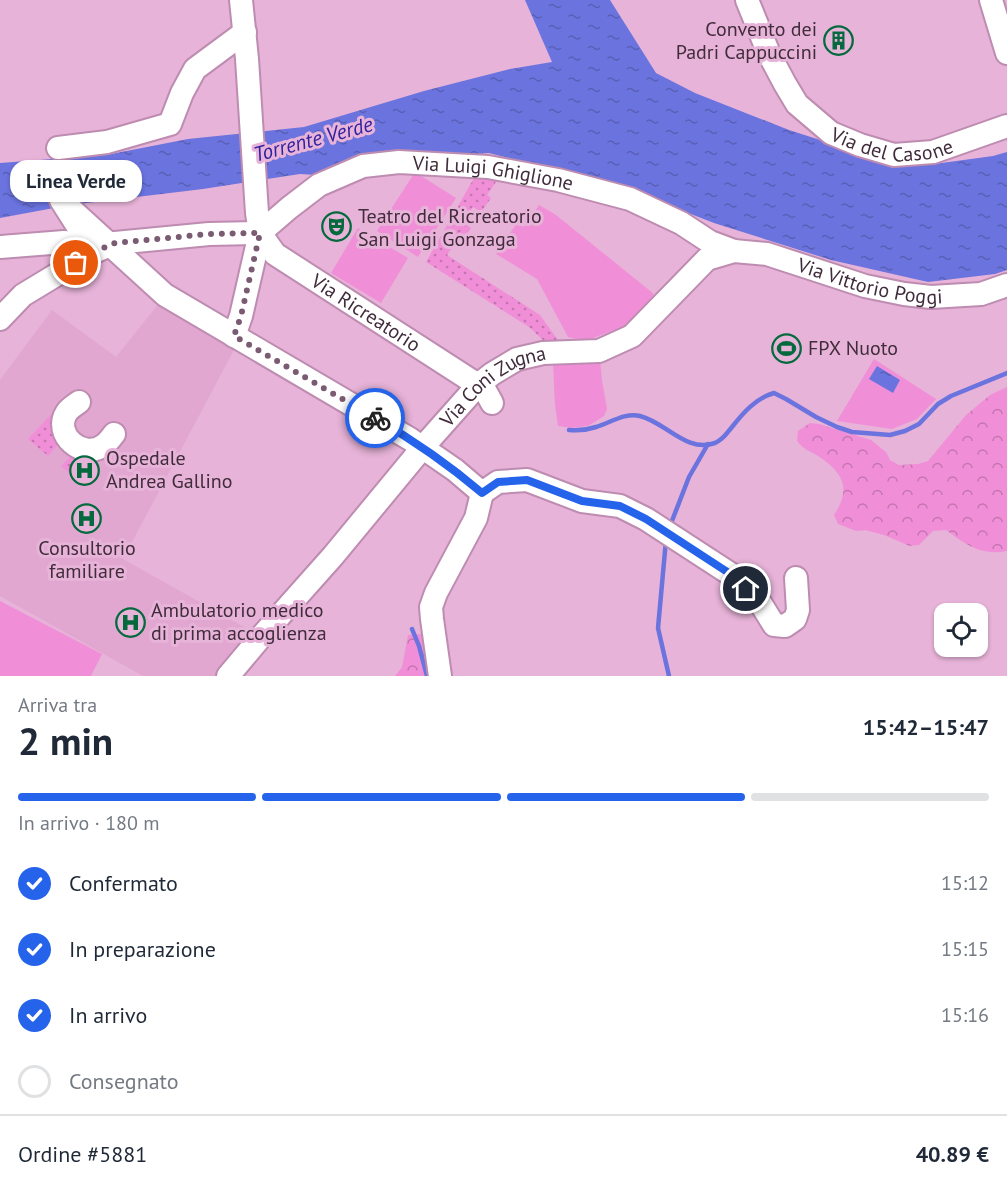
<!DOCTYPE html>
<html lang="it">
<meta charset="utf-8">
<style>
:root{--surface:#fff;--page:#f6f6f7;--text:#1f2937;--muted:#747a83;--line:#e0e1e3;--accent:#2563eb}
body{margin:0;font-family:"PT Sans",sans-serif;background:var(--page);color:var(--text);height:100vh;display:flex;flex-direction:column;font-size:22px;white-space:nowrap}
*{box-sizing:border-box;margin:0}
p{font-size:20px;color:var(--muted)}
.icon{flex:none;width:33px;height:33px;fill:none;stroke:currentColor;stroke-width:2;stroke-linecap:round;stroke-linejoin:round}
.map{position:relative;height:676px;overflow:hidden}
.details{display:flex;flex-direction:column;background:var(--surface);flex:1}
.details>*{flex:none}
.tools{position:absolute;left:934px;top:603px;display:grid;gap:12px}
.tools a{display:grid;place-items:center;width:54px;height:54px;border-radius:12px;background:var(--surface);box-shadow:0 2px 4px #0004;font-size:30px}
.pin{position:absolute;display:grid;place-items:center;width:51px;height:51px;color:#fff;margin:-26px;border:3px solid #fff;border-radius:50%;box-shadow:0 2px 6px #0007}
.courier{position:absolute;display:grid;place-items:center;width:60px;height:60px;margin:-30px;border:4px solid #2563eb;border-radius:50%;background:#fff;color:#222;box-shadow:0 2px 8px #0007}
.bubble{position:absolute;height:42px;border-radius:18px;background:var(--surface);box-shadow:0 2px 4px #0004;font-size:20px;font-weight:600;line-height:42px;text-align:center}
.head em{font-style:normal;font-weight:600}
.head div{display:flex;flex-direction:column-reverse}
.head{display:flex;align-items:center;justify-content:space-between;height:102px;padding:0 18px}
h1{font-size:39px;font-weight:600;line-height:45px}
.bar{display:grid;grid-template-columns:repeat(4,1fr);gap:9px 6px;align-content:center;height:72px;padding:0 18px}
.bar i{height:8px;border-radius:4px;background:var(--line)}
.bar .active{background:var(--accent)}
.bar p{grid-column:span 4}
.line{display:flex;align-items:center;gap:15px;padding:0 18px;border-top:2px solid var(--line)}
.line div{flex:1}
ol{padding:0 18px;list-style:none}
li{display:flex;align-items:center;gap:18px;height:66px}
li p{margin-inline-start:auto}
li .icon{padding:6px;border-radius:50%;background:var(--accent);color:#fff;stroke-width:4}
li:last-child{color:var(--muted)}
li i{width:33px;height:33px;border:3px solid var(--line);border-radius:50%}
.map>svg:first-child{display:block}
</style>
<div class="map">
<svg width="1007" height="676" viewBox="0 0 1007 676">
<defs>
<pattern id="grass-dots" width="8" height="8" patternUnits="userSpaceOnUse" patternTransform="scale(1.5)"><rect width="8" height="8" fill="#f08fd8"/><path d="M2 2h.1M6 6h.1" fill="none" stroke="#c475b0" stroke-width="1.8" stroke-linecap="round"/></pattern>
<pattern id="forest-crowns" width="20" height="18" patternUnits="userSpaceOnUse" patternTransform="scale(1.5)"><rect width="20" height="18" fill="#f08fd8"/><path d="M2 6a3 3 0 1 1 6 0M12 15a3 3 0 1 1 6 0" fill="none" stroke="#c475b0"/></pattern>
<pattern id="water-ripples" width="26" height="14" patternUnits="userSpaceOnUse" patternTransform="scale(1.5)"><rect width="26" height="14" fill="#6a73de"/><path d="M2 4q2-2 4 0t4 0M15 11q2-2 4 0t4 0" fill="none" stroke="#595fb5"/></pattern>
</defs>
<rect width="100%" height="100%" fill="#e7b3d8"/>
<path fill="#e1a7d1" d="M160,302L236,346L123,559L253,632L218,676H143L0,596V380L52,310L116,357Z"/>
<g fill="url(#grass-dots)">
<path d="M474,178L498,179L487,195L491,198L481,212L473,207L463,222L471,228L464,239L459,237L447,255L540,315L558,340L546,343L529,327L426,262Z"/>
<path d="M57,408L61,441L48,456L28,439Z"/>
<path d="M72,455L103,456L80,482L61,466Z"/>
</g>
<g fill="url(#forest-crowns)">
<path d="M1007,387V551C982,556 966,545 946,530L933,531L919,545L910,546L884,535L865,530L856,531L838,524L834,515C851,490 844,474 821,458C810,450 806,452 797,441L798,431L810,423L819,424L871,440L886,452L890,460L899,465L918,464L928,461L966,415L990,395Z"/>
<path d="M422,634L425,637L431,676H395L402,667L408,635Z"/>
</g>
<g fill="#f08fd8">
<path d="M415,172L456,198L418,257L377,231Z"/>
<path d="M539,205L556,215L654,294L634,319L625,326L585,341L568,337L537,279L496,254L517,223L524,227Z"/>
<path d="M358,228L408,258L381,303L331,273Z"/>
<path d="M600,359L602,380L607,409L604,416L588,426L571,428L558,426L555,405L553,363Z"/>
<path d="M874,359L936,399L917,419L892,429L837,421Z"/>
<path d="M0,601L102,654L91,676H0Z"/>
</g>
<g fill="url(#water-ripples)">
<path d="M525,0H610L656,73L695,93L789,130L867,155L927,165L993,156L1007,152V270L995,274L928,282L831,260L714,223L629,190L489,153L463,155L350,177L300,174L203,189L70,205L0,218V163L106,155L188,139L304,127L424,91L510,69L552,62Z"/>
<path d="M877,366L900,380L893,393L869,379Z"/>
</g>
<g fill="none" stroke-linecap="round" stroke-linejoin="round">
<g stroke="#6a73de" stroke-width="4.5">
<path d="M569,430C579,431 587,430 596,427C610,423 625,412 640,416C667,423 686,453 715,443C724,439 726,434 732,427C743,413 756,398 774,393L786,399L816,417L837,427L852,432L890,435L905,431L919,424L938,404L951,396L1007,373"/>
<path d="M670,526L689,477L708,444"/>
<path d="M666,540L658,628L669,676"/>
<path d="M412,629L419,646L427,676"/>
</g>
<defs>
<g id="minor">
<path id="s1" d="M747,0L769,54L785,84L797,104L831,133L860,145L894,155L933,152L1007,126"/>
<path d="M991,0L1007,53"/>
<path d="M58,148L107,142L170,124L182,93L195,69L245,32"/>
<path id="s2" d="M260,233L289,208L319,185L363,166L399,162L488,167L558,180L630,199L681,223L710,242L734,251L767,254L865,286L904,294L931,297L981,294L1007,285"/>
<path id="s3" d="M260,233L275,254L478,385"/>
<path d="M0,247L64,242L98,245"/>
<path d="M94,252L61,200L165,295L410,439L455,470L482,493"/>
<path d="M0,319L23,295L94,252L115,243L209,234L260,233"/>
<path d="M234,336L241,316L260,233L257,213L247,59L241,0"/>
<path d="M481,383L492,403"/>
<path d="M79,402C75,405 70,408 67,412C52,434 83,461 104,445C107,443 111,438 114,434"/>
<path d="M482,493L498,482L527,480L582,501L620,506L646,519L732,575L761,604L774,625L785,626L795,619L798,610L796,578"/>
<path id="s4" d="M228,676L260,638L333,556L423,447L478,385L492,374L517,359L543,353L599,351L632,336L707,259L734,251"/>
<path d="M440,676L432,619L431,607L436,593L476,518L482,493"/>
</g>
</defs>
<use href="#minor" stroke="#bd8cb0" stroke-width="26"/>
<use href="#minor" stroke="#fff" stroke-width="22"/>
</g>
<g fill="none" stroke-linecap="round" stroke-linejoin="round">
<path stroke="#7a5b72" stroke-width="6" stroke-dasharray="0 10.8" d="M76,263L94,252L115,243L209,234L260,233L241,316L234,336L375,418"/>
<path stroke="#2563eb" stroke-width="8" d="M375,418C413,440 448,464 482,493L498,482L527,480L582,501L620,506L646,519L732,575L746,589"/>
</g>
<defs>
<symbol id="building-ring" viewBox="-11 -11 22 22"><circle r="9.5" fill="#e7b3d8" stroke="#05693e" stroke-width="1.5"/><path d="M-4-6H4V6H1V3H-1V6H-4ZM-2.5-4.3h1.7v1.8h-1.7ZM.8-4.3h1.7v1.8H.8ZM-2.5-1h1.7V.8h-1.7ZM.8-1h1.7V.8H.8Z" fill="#05693e"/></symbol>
<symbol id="theatre-ring" viewBox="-11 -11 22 22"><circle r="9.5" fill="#e7b3d8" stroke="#05693e" stroke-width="1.5"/><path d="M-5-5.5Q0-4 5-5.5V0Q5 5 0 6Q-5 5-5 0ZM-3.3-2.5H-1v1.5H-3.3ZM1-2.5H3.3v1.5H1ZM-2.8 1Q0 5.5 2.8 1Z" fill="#05693e"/></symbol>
<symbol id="stadium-ring" viewBox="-11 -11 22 22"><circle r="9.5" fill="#e7b3d8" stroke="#05693e" stroke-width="1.5"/><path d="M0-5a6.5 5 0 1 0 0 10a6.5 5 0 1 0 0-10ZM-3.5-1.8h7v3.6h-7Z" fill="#05693e"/></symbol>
<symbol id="hospital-ring" viewBox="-11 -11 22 22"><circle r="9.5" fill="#e7b3d8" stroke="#05693e" stroke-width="1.5"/><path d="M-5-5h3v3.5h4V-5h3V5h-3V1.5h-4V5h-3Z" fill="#05693e"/></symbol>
</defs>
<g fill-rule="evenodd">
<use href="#building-ring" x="822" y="24" width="33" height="33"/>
<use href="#theatre-ring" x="320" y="210" width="33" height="33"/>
<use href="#stadium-ring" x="770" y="332" width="33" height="33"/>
<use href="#hospital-ring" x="68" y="454" width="33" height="33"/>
<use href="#hospital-ring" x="70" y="502" width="33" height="33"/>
<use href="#hospital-ring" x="114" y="606" width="33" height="33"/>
</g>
<g text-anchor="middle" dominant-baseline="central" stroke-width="6" stroke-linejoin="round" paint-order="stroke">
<g font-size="20" fill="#402c3b" stroke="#e7b3d8" text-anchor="start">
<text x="817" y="29" text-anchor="end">Convento dei<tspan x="817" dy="23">Padri Cappuccini</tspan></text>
<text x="358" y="216">Teatro del Ricreatorio<tspan x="358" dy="23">San Luigi Gonzaga</tspan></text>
<text x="808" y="348">FPX Nuoto</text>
<text x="106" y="458">Ospedale<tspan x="106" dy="23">Andrea Gallino</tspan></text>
<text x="87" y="548" text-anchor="middle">Consultorio<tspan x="87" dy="23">familiare</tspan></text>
<text x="151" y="610">Ambulatorio medico<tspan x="151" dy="23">di prima accoglienza</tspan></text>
</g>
<g font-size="20" fill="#402c3b" stroke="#e7b3d8">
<text stroke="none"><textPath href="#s1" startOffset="224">Via del Casone</textPath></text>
<text stroke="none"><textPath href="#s2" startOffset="255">Via Luigi Ghiglione</textPath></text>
<text stroke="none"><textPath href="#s2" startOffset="652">Via Vittorio Poggi</textPath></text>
<text stroke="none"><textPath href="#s3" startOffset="134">Via Ricreatorio</textPath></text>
<text stroke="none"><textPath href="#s4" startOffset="396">Via Coni Zugna</textPath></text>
</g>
<g font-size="21" font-style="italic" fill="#2f219f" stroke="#e7b3d8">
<text transform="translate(313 139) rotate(-15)">Torrente Verde</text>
</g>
</g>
</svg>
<div class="tools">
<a><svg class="icon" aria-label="locate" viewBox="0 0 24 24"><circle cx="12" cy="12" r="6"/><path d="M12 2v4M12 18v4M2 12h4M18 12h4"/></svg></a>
</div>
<div class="pin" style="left:76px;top:263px;background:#ea580c"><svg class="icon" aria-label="bag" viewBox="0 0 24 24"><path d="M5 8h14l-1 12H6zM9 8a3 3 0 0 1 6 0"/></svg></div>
<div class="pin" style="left:746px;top:589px;background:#1f2937"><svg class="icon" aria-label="home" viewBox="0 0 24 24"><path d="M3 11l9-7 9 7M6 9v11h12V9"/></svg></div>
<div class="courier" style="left:375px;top:418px"><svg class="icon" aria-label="bike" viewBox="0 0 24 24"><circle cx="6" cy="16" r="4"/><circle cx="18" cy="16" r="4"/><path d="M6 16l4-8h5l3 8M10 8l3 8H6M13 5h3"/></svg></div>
<div class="bubble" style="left:10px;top:160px;width:132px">Linea Verde</div>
</div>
<section class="details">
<div class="head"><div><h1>2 min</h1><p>Arriva tra</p></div><em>15:42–15:47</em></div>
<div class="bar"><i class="active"></i><i class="active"></i><i class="active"></i><i></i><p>In arrivo · 180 m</p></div>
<ol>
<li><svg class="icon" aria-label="check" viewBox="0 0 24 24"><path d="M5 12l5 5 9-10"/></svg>Confermato<p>15:12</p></li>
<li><svg class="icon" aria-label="check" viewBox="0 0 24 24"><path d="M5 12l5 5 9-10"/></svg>In preparazione<p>15:15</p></li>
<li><svg class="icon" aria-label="check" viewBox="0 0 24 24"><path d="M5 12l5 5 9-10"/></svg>In arrivo<p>15:16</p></li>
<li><i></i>Consegnato</li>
</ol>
<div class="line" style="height:78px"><div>Ordine #5881</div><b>40.89 €</b></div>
</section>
